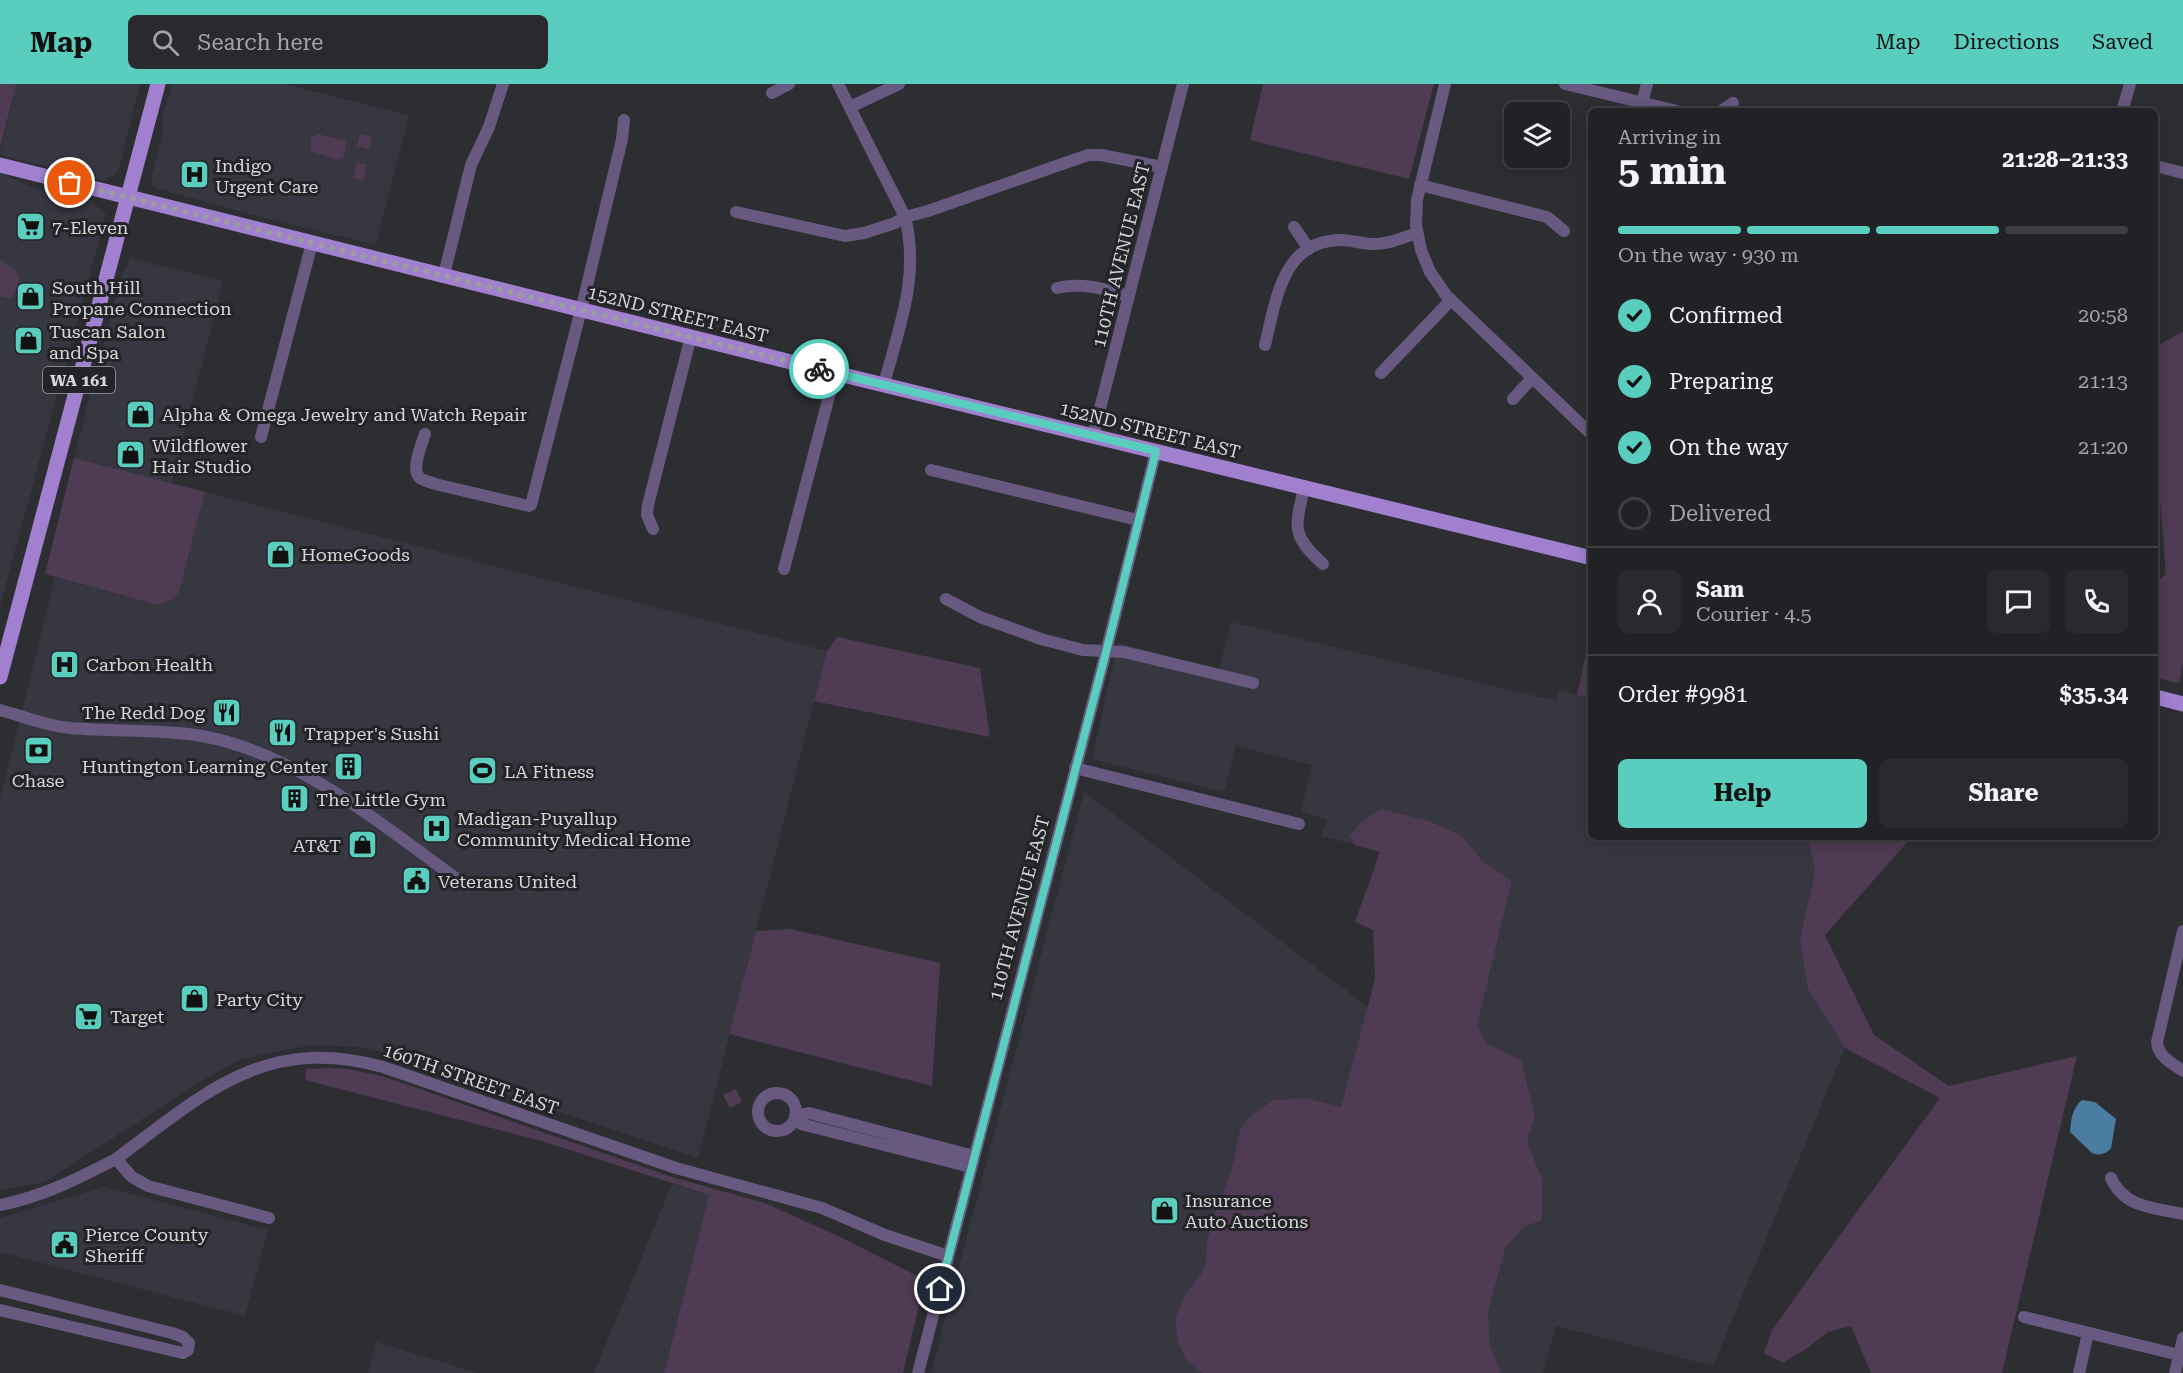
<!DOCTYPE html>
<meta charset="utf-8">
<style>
:root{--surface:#222226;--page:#2a2a2e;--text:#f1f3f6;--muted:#a2a4a7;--line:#3f3f43;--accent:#59cebe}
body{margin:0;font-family:"Roboto Serif",serif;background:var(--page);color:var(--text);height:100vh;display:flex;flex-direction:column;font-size:22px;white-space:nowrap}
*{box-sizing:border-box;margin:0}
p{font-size:20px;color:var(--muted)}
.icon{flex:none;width:33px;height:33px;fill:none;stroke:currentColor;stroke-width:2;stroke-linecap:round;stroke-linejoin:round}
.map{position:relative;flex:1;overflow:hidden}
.details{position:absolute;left:1588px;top:24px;width:570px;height:732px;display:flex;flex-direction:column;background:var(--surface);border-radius:9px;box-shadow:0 3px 15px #0003,0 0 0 2px var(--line)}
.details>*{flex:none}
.fabs{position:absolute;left:1504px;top:18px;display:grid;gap:12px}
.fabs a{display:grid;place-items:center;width:66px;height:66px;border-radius:9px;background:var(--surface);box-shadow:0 3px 15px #0003,0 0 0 2px var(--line);font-size:30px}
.pin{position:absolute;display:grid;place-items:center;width:51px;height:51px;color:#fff;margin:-26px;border:3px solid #fff;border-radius:50%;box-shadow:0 2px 6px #0007}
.courier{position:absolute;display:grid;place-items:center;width:60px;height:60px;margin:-30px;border:4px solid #59cebe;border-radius:50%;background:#fff;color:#222;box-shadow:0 2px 8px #0007}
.headline em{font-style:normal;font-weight:700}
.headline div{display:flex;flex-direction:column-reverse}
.headline{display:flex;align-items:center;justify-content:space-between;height:102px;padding:0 30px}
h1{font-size:39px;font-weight:700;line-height:45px}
.bar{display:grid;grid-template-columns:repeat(4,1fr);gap:9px 6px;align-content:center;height:72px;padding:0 30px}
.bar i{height:8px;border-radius:4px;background:var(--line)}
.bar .selected{background:var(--accent)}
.bar p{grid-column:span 4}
.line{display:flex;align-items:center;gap:15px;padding:0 30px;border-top:2px solid var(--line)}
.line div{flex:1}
.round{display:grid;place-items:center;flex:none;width:63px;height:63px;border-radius:9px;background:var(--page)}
ol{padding:0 30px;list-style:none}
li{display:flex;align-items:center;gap:18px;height:66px}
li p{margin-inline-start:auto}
li .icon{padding:6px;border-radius:50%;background:var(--accent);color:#111;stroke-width:4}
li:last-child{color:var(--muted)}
li i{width:33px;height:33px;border:3px solid var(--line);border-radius:50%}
.cta{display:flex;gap:12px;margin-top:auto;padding:12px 30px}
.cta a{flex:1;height:69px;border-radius:9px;background:var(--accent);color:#111;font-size:24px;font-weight:700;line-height:69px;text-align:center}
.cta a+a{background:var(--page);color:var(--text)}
header{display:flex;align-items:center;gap:36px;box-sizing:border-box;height:84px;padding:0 30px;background:var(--accent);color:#111}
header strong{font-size:28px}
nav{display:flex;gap:33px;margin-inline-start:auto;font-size:21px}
.search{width:420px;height:54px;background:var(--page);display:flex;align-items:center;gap:15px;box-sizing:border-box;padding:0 21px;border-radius:9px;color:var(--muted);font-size:22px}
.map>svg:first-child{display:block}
</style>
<header>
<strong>Map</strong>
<div class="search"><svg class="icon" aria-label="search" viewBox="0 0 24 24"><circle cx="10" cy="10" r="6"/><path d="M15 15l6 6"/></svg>Search here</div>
<nav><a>Map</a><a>Directions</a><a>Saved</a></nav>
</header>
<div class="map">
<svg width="2183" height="1289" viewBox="0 0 2183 1289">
<rect width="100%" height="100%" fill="#2d2e32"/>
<g fill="#363741">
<path d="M16,0H140L118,88L105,97L0,71Z"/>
<path d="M172,0H284L409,31L376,161L245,129L153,103L151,97L152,91L163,50L162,35Z"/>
<path d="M0,89L29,102L90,116L106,130L0,522Z"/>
<path d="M130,174L223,197L171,400L74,374L120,197Z"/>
<path d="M205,408L827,567L698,1074L381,968L360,963L312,961L241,975L201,997L45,1098L0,1106V717L55,493L158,521L173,515L179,508Z"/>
<path d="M1231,538L1556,617L1559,606L1591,614L1592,753H1808L1815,787L1800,855L1845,964L1713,1282L1556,1242L1543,1289H1459L1406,773L1321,752L1327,736L1301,727L1312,681L1236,662L1224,708L1092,675L1118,559L1219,585Z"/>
<path d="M1084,708L1368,923L1281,1248L1434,1289H931Z"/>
<path d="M672,1100L709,1111L664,1289H594Z"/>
<path d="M104,1103L268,1146L245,1232L0,1168V1134Z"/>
<path d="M376,1258L478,1289H368Z"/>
</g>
<g fill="#4f3b53">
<path d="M0,0H16L0,65Z"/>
<path d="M1263,0H1434L1409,95L1250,56Z"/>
<path d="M318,50L347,57L343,75L339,74L338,76L311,67V54Z"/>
<path d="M360,50L372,53L369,65L357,62Z"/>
<path d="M357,78L367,81L363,97L353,94Z"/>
<path d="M0,175L16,187L20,195L14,212L8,214L0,212Z"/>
<path d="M2183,248V579L2179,599L2156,594V499L2166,490L2160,415L2156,409V262Z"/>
<path d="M74,374L205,408L179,508L173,515L158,521L45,490Z"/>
<path d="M1591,547V614L1577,611Z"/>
<path d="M837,553L980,584L990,653L814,617L827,567Z"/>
<path d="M1381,725L1429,737L1462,752L1483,778L1512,797L1477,940L1486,959L1521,976L1535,1032L1527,1058L1542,1095V1136L1524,1143L1505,1164L1488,1229L1490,1263L1501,1289H1202L1185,1274L1178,1258L1175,1235L1185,1210L1201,1191L1206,1177L1207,1159L1212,1137L1231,1088L1240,1046L1250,1032L1274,1016L1306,1014L1341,1023L1375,895L1373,846L1355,838L1380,768L1355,761L1350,752L1360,739Z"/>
<path d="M1808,753H1912L1825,851L1874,951L1949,1002L2077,972L2002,1289H1871L1851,1242L1828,1248L1806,1265L1783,1279L1764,1269L1772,1246L1832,1162L1940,1014L1845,964L1808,905L1800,855L1815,787Z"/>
<path d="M790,845L940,879L932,1002L729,950L756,847Z"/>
<path d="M326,984L347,985L382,992L672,1093L765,1119L840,1153L925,1196L903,1289H664L709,1111L542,1057L305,996L306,985Z"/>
<path d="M736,1005L742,1018L730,1024L723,1011Z"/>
</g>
<path fill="#4b7da2" d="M2082,1016L2095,1018L2116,1035L2111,1064C2107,1070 2098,1072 2092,1069L2070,1048C2071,1036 2072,1024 2082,1016Z"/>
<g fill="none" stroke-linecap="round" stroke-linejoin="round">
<g stroke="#67597f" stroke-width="12">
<path d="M838,0L905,133C920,193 899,243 884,300"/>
<path d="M1445,0L1417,116L1416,141L1421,166L1430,188L1446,211L1592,351"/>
<path d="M1565,0L1677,27"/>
<path d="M772,9L789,0"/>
<path d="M1642,19L1647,0"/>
<path d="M850,23L899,0"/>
<path d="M1721,27L1733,19"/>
<path d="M2122,27L2130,0"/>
<path d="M2156,82L2183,89"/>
<path d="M1420,101L1547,133L1564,147"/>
<path d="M736,128L845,152L864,149L895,139L905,133L928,127L1088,71H1101L1162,83"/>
<path d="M1294,143L1309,165"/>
<path d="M444,191L471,81L489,43L503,0"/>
<path d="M1057,204C1083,198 1104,205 1129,212"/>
<path d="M1265,261C1276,217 1282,156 1341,156C1352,156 1362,160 1373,160C1388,160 1403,154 1417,149"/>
<path d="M1381,289L1451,216"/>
<path d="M1513,315L1532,294"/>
<path d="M425,350C422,360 410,386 420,394C424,397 431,398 435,400L529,422L531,421L584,214L622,55L624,36"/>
<path d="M1093,352L1183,0"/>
<path d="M261,353L312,159"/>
<path d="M931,386L1138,436"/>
<path d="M1304,404C1295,444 1291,451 1323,480"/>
<path d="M653,445L647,431L648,421L691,252"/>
<path d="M784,485L835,289"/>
<path d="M946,515L980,533L1041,555L1083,566L1124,568L1253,599"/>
<path d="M0,626C23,632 47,642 70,644C114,648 159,645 202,652C298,669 387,745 465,801"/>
<path d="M1075,684L1299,740"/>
<path d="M2183,847L2157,958C2158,973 2172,979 2183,987"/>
<circle cx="777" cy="1028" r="19"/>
<path d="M116,1075L132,1093L148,1102L269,1134"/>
<path d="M971,1083L801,1040L795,1032L809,1029L974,1072"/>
<path d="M2111,1094C2124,1124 2155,1124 2183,1130"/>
<path d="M0,1121C42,1113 79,1094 116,1075C203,1010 266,950 383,983L676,1084L822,1124L885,1151L948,1172"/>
<path d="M0,1206L172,1249L183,1253L189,1259L188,1266L183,1269L0,1226"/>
<path d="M2024,1233L2179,1271"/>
<path d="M918,1289L1106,568L1156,367"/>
<path d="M2079,1289L2088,1249"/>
<path d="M2175,1289L2183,1254"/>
</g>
<g stroke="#a080cf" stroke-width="15">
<path d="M0,81L835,289L1592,474"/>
<path d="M0,593L158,0"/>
<path d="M2156,613L2183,620"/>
</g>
</g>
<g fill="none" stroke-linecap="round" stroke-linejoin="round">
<path stroke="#9b9c9f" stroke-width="6" stroke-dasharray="0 10.8" d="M70,99L819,285"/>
<path stroke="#59cebe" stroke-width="8" d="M819,285L1156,367L1106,568L940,1205"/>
</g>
<defs>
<symbol id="hospital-square" viewBox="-11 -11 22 22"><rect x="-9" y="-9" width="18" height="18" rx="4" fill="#59cebe" stroke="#242428"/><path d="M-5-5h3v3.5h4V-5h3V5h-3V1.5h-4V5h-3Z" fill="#111"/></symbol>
<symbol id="supermarket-square" viewBox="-11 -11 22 22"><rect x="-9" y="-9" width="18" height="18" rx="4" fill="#59cebe" stroke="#242428"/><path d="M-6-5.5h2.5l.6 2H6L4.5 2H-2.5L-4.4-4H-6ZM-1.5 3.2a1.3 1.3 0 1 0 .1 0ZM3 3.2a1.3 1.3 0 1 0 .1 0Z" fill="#111"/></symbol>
<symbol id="shop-square" viewBox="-11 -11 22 22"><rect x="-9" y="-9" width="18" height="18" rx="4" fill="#59cebe" stroke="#242428"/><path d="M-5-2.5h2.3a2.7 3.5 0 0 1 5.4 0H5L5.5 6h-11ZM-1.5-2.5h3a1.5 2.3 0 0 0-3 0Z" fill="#111"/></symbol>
<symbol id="restaurant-square" viewBox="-11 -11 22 22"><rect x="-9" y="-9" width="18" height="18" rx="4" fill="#59cebe" stroke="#242428"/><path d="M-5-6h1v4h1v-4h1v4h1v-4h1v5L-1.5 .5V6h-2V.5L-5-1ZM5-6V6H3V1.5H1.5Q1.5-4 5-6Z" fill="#111"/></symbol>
<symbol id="bank-square" viewBox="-11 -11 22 22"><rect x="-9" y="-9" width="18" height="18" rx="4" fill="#59cebe" stroke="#242428"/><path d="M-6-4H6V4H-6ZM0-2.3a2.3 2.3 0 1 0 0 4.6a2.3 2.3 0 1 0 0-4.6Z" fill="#111"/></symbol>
<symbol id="building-square" viewBox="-11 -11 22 22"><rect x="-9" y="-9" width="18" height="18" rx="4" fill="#59cebe" stroke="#242428"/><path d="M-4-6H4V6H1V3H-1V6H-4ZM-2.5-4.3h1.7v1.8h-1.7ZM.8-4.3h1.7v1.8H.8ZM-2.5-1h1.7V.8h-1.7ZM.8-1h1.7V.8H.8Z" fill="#111"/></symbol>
<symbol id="stadium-square" viewBox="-11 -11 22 22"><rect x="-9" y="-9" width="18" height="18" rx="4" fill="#59cebe" stroke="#242428"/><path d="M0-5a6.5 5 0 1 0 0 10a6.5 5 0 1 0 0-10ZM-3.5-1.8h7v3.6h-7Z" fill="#111"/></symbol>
<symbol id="civic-square" viewBox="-11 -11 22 22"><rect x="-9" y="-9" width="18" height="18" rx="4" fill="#59cebe" stroke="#242428"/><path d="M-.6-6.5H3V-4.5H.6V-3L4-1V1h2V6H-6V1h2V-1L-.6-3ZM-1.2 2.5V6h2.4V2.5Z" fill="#111"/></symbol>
</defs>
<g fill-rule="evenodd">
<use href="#hospital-square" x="178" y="74" width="33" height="33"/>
<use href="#supermarket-square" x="14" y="126" width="33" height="33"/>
<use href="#shop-square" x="14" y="196" width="33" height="33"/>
<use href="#shop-square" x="12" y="240" width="33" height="33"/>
<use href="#shop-square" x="124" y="314" width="33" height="33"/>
<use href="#shop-square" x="114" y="354" width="33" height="33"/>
<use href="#shop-square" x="264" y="454" width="33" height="33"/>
<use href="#hospital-square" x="48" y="564" width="33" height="33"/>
<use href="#restaurant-square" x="210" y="612" width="33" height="33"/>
<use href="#restaurant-square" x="266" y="632" width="33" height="33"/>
<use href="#bank-square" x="22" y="650" width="33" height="33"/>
<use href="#building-square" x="332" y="666" width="33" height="33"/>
<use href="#stadium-square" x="466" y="670" width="33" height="33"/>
<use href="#building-square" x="278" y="698" width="33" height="33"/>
<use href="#hospital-square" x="420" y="728" width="33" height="33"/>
<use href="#shop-square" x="346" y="744" width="33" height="33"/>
<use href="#civic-square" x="400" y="780" width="33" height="33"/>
<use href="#shop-square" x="178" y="898" width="33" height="33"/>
<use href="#supermarket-square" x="72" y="916" width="33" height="33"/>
<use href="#shop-square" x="1148" y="1110" width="33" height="33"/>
<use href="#civic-square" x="48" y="1144" width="33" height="33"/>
</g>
<g text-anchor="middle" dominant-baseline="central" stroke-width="6" stroke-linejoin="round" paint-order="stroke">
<rect fill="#242428" stroke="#a1a1a4" stroke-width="1.5" x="43" y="283" width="72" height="26" rx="4.5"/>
<g font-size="16" font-weight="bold" fill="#d6d7d9">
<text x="79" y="296">WA 161</text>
</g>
<g font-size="18" fill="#d6d7d9" stroke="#242428" text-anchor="start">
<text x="215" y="81">Indigo<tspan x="215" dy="21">Urgent Care</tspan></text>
<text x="52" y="143">7-Eleven</text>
<text x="52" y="203">South Hill<tspan x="52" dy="21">Propane Connection</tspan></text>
<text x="49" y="247">Tuscan Salon<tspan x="49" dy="21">and Spa</tspan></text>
<text x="162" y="330">Alpha &amp; Omega Jewelry and Watch Repair</text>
<text x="152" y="361">Wildflower<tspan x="152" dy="21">Hair Studio</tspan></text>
<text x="301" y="470">HomeGoods</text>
<text x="86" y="580">Carbon Health</text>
<text x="205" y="628" text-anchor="end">The Redd Dog</text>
<text x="304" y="649">Trapper's Sushi</text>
<text x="328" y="682" text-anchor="end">Huntington Learning Center</text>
<text x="504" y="687">LA Fitness</text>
<text x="38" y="696" text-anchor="middle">Chase</text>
<text x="316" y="715">The Little Gym</text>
<text x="457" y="734">Madigan-Puyallup<tspan x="457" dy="21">Community Medical Home</tspan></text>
<text x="341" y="761" text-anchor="end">AT&amp;T</text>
<text x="438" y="797">Veterans United</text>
<text x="216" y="915">Party City</text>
<text x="110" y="932">Target</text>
<text x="1185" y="1116">Insurance<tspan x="1185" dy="21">Auto Auctions</tspan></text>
<text x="85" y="1150">Pierce County<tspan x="85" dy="21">Sheriff</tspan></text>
</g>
<g font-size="18" fill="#d6d7d9" stroke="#242428">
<text transform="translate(1121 171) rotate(-76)">110TH AVENUE EAST</text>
<text transform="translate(678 230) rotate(14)">152ND STREET EAST</text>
<text transform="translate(1150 346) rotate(14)">152ND STREET EAST</text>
<text transform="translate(1019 824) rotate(-75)">110TH AVENUE EAST</text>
<text transform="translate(471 995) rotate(19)">160TH STREET EAST</text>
</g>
</g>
</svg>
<div class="fabs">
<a><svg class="icon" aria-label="layers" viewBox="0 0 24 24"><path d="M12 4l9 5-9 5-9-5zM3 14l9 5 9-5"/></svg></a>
</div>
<div class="pin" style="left:70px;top:99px;background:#ea580c"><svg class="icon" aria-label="bag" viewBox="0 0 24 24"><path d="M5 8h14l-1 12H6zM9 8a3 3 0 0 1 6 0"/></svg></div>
<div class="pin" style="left:940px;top:1205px;background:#1f2937"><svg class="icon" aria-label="home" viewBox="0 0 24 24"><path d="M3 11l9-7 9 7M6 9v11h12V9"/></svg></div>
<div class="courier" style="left:819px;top:285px"><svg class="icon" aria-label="bike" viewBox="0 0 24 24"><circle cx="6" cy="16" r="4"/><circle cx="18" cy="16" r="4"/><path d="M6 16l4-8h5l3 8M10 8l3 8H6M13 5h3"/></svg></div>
<section class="details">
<div class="headline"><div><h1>5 min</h1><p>Arriving in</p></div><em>21:28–21:33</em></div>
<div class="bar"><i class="selected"></i><i class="selected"></i><i class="selected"></i><i></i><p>On the way · 930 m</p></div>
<ol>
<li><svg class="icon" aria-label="check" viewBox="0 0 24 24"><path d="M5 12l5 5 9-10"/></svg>Confirmed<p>20:58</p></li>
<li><svg class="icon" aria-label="check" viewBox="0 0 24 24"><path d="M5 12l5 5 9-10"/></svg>Preparing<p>21:13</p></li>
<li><svg class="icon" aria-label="check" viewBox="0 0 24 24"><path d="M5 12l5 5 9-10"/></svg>On the way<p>21:20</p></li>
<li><i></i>Delivered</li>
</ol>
<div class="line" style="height:108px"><a class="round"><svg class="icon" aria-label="person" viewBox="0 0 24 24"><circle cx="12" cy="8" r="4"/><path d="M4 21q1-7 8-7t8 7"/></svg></a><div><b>Sam</b><p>Courier · 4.5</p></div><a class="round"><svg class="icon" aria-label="chat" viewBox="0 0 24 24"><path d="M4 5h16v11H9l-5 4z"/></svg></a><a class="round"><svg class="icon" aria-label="phone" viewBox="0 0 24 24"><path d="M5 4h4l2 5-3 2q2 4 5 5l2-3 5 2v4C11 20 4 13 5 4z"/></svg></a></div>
<div class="line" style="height:78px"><div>Order #9981</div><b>$35.34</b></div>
<div class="cta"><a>Help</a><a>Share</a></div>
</section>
</div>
